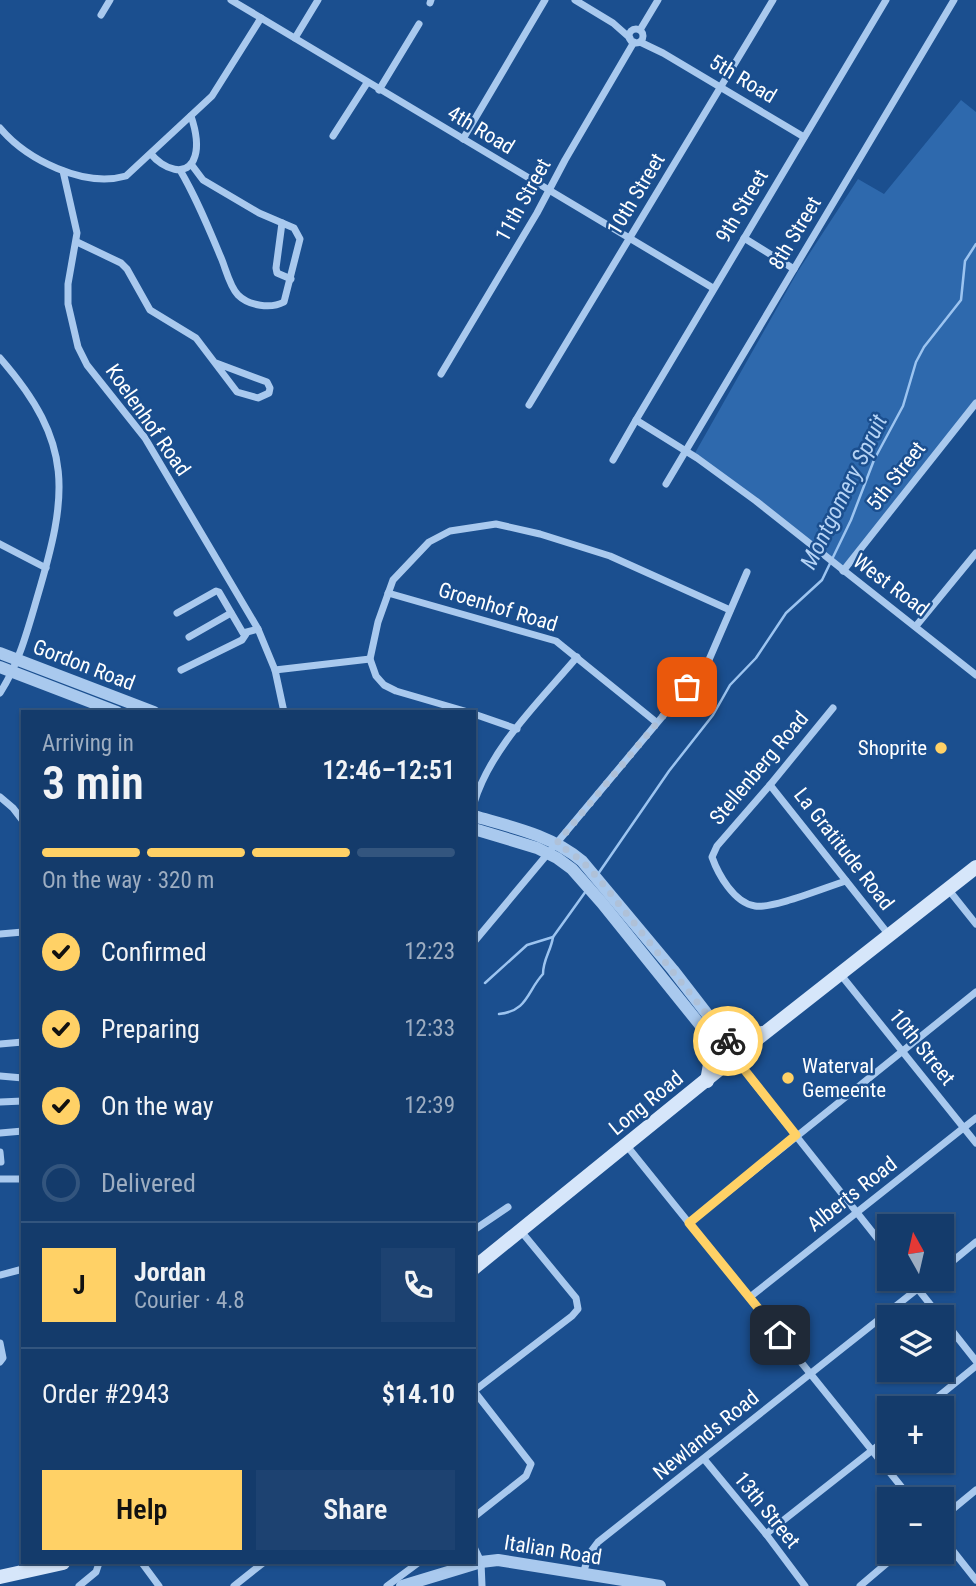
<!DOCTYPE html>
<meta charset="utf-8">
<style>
:root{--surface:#143b6b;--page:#1d4271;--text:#f1f3f6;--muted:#9dadc1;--line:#33557e;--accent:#ffd166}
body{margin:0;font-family:"Roboto Condensed",sans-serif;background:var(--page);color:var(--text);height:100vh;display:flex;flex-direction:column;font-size:26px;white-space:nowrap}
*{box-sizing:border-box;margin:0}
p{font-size:23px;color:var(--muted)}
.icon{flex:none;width:38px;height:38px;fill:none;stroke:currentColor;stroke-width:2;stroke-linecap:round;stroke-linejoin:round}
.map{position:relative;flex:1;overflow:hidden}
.side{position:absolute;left:21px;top:710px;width:455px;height:854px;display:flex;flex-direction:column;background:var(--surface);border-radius:0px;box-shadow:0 2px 5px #0004,0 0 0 2px var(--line)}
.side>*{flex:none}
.needle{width:46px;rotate:352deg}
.tools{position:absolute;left:877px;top:1214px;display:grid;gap:14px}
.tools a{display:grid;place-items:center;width:77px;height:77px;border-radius:0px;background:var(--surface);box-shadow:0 2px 5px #0004,0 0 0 2px var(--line);font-size:35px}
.pin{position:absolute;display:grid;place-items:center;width:60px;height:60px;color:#fff;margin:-30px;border-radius:14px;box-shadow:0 4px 10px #0006}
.courier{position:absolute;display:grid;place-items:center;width:70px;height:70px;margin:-35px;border:5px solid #ffd166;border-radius:50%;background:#fff;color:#222;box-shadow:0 2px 9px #0007}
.headline em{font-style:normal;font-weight:600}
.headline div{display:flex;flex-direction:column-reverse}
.headline{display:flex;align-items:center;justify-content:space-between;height:119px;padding:0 21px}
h1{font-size:46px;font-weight:600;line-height:52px}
.bar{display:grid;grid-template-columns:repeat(4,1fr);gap:10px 7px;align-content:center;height:84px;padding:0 21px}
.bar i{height:9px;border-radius:5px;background:var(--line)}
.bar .selected{background:var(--accent)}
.bar p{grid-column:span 4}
.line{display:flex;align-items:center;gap:18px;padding:0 21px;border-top:2px solid var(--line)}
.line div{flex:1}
.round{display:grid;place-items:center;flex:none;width:74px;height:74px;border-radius:0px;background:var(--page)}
ol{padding:0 21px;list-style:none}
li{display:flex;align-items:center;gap:21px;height:77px}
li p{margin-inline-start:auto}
li .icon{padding:7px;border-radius:50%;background:var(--accent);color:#111;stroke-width:4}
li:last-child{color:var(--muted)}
li i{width:38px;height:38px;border:4px solid var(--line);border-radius:50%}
.button{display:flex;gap:14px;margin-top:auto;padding:14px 21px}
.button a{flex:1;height:80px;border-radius:0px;background:var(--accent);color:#111;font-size:28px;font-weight:600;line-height:80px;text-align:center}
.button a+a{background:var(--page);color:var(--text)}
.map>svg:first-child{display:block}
</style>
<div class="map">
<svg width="976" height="1586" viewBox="0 0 976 1586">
<rect width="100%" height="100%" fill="#1b4f8f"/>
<path fill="#2e69ad" d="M961,100L976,112V401L842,567L695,453L798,271L858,179L884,194Z"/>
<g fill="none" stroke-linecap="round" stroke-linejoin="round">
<g stroke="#9cc4f0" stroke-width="2.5">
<path d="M598,874L669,771L713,715L730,685L756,658L786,613L822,580L851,520L874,460L903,406L916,362L924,347L961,300L965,261L976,244"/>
<path d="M485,983L527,945L553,937L586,891"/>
<path d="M499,1014C528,1011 527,991 543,974C543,959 551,951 553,937"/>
</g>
<g stroke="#a9c9ee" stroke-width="7">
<path d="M231,0L713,288"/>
<path d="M575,0L613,23L630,38"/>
<path d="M886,0L636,420L697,458L756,501L976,675"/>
<path d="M430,3L431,0"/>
<path d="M101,15L110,0"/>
<circle cx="636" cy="36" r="7"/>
<path d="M640,30L658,0"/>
<path d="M295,38L318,0"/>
<path d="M640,42L663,53L804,137"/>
<path d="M379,90L419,24"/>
<path d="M0,128C27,160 84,188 126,176L212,96L261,18"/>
<path d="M333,136L367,83"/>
<path d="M463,139L545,0"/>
<path d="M151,154C162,168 188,180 195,156C199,143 195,128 191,116"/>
<path d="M180,170C197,199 209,229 222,260C226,270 230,287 238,295C249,306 271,309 284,302L300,239L294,228L259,213L203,180L191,164"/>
<path d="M63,171L77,233L68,284V304L78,347L87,365L145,438L258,629L275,670L284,712"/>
<path d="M282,223L276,268L277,273L291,279"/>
<path d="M744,238L794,269"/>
<path d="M77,242L121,263L127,269L150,310L196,338L237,392L258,398L269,393L270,388L267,382L216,363"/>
<path d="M0,358C75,444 68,494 37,598C27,632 19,663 0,693"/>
<path d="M441,374L537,213L565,160L634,42"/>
<path d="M529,405L773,0"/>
<path d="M613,460L636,420"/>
<path d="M666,484L954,0"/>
<path d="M0,544L46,568"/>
<path d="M843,571L976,403"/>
<path d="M388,593L556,641L656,722"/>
<path d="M177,613L216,591L219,592L243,633L258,629"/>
<path d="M916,626L976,553"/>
<path d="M189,637L231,613"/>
<path d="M181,670L242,640L246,634"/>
<path d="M275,670L370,659"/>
<path d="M833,708L770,785L717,846L712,857C718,874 734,903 755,906C773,909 826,887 846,881"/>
<path d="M468,712L396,691L384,685L376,676L370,659L378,622L393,580L429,542L450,531L496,524L540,534L610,556L730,610"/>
<path d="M474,714L517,729"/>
<path d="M770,785L889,935"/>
<path d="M0,797L13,808L23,821"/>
<path d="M474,803C491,747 540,701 577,657"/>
<path d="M948,889L976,924"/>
<path d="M0,934L23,932"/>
<path d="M474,942L708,662L747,572"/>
<path d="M841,975L976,1143"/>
<path d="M0,1044L23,1042"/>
<path d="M738,1054L743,1068L751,1079L889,1253"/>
<path d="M0,1076L23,1078"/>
<path d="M0,1102L23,1101"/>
<path d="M0,1133L23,1131"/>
<path d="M627,1146L912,1500"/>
<path d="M0,1152L1,1162L0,1152"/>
<path d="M0,1179H23"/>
<path d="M689,1223L976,992"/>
<path d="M474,1230L508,1207"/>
<path d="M942,1270L976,1242"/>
<path d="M0,1275L23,1269"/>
<path d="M910,1279L941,1318"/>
<path d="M750,1297L976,1118"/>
<path d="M942,1318L976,1361"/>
<path d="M0,1343L3,1358L0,1362"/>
<path d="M923,1409L976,1366"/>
<path d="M704,1459L766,1534L805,1586"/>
<path d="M474,1517L526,1476L531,1464L474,1391L572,1316L578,1309L576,1298L520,1230"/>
<path d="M942,1518L976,1490"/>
<path d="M766,1534L889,1437"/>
<path d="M942,1537L976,1580"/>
<path d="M474,1547L481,1562L482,1586"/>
<path d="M142,1563L159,1586"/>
<path d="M583,1574L589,1554L598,1542L930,1279"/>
<path d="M79,1586L96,1572L99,1563"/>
<path d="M234,1586L263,1563"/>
<path d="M387,1586L418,1563"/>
<path d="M860,1586L900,1552"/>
</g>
<g stroke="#a9c9ee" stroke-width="12">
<path d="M0,653L154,712"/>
<path d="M0,667L117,712"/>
<path d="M474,816C512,827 551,835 582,861L673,970L738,1054"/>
<path d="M474,829L537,848L557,858L572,869L602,903L730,1062"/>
<path d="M402,1586L481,1562L498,1560L660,1586"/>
</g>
<g stroke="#d6e6fa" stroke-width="14">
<path d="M717,1029L738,1036L763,1033"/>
<path d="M707,1081L711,1059L710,1036"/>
<path d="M474,1268L738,1054L976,867"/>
<path d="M0,1577L63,1563"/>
</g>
</g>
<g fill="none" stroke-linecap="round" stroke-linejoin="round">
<path stroke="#afc1d8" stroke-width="7" stroke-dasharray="0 12.6" d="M687,687L557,843L582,861L599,879L728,1041"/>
<path stroke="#ffd166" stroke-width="9" d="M728,1041L738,1054L743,1068L796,1135L689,1223L780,1335"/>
</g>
<g fill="#ffd166" stroke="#1b4f8f" stroke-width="2.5">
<circle cx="941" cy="748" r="7"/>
<circle cx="788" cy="1078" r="7"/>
</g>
<g text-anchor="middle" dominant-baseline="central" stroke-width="5" stroke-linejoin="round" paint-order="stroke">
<g font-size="21" fill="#fff" stroke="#1b4f8f">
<text transform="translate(743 79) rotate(31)">5th Road</text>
<text transform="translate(481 130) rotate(31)">4th Road</text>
<text transform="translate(636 194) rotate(-59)">10th Street</text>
<text transform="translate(523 200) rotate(-61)">11th Street</text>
<text transform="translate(742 206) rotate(-59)">9th Street</text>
<text transform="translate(795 233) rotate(-59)">8th Street</text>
<text transform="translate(148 420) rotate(55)">Koelenhof Road</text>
<text transform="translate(896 476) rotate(-52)">5th Street</text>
<text transform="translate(891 585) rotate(37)">West Road</text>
<text transform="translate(498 607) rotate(17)">Groenhof Road</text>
<text transform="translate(84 665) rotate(21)">Gordon Road</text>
<text transform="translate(759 768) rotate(-50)">Stellenberg Road</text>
<text transform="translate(844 849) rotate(52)">La Gratitude Road</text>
<text transform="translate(922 1047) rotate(51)">10th Street</text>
<text transform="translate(646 1103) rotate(-39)">Long Road</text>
<text transform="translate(852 1194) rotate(-38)">Alberts Road</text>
<text transform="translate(706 1435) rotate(-39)">Newlands Road</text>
<text transform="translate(767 1510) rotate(51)">13th Street</text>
<text transform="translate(553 1550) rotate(9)">Italian Road</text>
</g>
<g font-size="21" fill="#fff" stroke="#1b4f8f" text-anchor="end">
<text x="927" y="748">Shoprite</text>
<text x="802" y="1066" text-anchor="start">Waterval<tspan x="802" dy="24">Gemeente</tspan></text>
</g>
<g font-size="23" font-style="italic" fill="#b5d3f5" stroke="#1b4f8f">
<text transform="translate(844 492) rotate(-64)">Montgomery Spruit</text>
</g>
</g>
</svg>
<div class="tools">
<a><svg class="needle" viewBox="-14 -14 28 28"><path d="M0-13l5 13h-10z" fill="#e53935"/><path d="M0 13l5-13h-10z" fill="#9dadc1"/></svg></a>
<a><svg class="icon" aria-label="layers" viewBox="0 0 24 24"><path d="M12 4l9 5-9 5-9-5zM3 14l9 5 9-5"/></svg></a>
<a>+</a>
<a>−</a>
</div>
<div class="pin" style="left:687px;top:687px;background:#ea580c"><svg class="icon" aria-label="bag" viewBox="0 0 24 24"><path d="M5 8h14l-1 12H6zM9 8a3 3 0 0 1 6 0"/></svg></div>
<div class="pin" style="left:780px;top:1335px;background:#1f2937"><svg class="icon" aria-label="home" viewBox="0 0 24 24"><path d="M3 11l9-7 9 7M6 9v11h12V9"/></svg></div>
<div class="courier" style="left:728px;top:1041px"><svg class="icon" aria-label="bike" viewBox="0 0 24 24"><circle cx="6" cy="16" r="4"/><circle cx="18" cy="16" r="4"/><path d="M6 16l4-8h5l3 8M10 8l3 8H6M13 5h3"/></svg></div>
<section class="side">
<div class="headline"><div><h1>3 min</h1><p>Arriving in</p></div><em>12:46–12:51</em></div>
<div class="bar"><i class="selected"></i><i class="selected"></i><i class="selected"></i><i></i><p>On the way · 320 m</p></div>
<ol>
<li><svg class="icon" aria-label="check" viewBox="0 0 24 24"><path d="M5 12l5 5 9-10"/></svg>Confirmed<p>12:23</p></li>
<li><svg class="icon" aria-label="check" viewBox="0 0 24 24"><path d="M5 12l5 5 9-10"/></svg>Preparing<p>12:33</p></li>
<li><svg class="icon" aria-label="check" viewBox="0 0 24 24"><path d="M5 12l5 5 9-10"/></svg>On the way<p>12:39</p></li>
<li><i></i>Delivered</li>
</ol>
<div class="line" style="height:126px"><b class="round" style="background:var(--accent);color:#111">J</b><div><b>Jordan</b><p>Courier · 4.8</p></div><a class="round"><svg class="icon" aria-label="phone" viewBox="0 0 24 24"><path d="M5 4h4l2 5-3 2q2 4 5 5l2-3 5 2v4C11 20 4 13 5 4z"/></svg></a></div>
<div class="line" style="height:91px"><div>Order #2943</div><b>$14.10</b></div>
<div class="button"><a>Help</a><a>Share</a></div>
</section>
</div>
